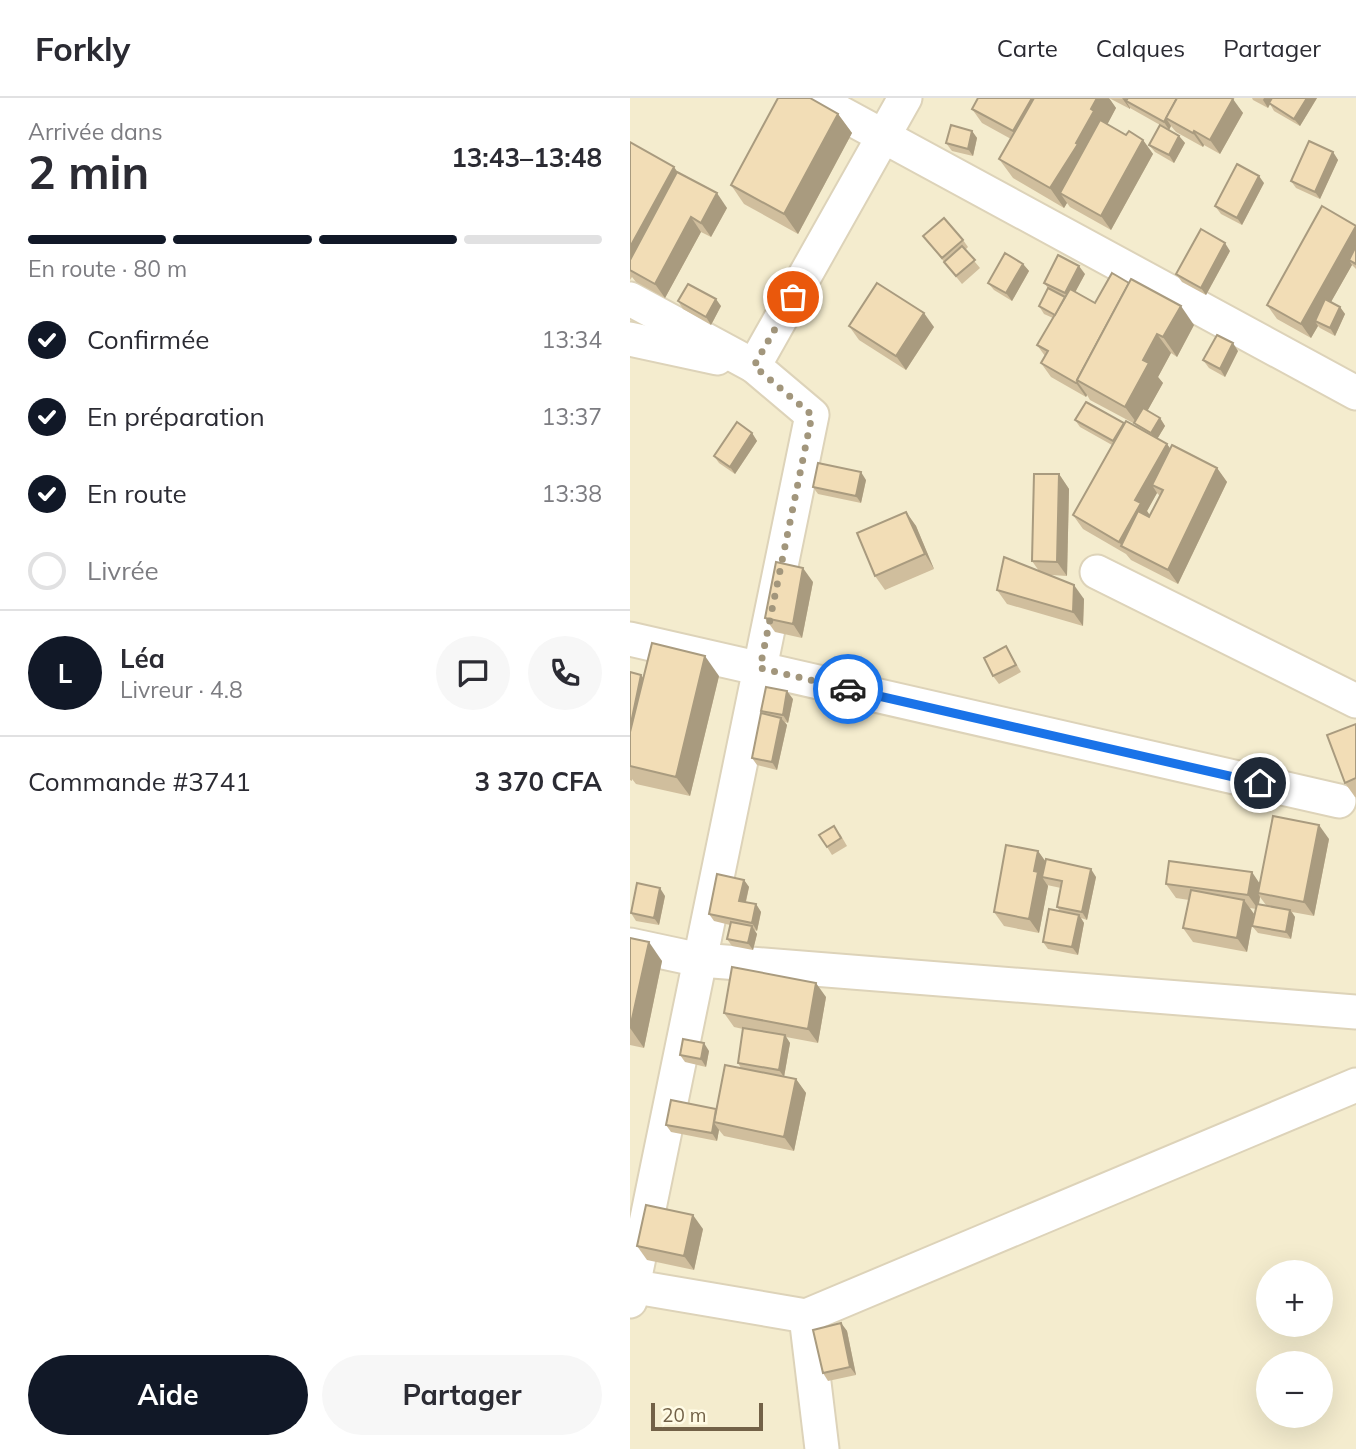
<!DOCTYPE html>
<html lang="fr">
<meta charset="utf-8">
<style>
:root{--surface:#fff;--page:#f7f7f7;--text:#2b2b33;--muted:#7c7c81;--line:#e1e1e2;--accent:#111827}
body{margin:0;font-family:Mulish,sans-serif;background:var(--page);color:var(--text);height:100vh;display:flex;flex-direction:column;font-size:26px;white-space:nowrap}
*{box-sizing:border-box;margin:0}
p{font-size:23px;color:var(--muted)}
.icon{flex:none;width:38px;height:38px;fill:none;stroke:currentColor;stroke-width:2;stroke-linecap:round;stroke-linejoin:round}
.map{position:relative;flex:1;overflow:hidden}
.drawer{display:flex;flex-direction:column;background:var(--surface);width:630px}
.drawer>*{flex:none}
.fabs{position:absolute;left:626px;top:1162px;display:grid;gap:14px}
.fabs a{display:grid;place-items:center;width:77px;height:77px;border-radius:50%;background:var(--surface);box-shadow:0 7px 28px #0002;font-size:35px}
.scale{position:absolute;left:21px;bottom:18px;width:112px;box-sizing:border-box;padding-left:7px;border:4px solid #726147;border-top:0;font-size:19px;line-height:24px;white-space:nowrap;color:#726147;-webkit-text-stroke:5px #fffbe5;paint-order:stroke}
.pin{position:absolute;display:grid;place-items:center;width:60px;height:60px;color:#fff;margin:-30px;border:4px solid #fff;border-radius:50%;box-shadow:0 2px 7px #0007}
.courier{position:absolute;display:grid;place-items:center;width:70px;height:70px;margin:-35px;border:5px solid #1a73e8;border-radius:50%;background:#fff;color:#222;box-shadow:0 2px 9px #0007}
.summary em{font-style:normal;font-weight:700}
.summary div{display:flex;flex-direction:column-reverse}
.summary{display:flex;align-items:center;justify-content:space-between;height:119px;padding:0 28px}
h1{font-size:46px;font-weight:700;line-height:52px}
.bar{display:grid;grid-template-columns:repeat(4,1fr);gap:10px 7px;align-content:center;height:84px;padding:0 28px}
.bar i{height:9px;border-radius:5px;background:var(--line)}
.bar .current{background:var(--accent)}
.bar p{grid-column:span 4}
.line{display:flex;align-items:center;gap:18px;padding:0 28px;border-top:2px solid var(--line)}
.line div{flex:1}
.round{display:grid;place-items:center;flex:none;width:74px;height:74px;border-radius:37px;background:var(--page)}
ol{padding:0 28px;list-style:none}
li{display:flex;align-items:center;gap:21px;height:77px}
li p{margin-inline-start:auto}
li .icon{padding:7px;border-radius:50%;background:var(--accent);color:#fff;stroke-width:4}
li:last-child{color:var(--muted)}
li i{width:38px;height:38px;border:4px solid var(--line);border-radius:50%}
.action{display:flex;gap:14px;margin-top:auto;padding:14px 28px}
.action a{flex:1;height:80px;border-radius:42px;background:var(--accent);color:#fff;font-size:28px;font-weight:700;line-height:80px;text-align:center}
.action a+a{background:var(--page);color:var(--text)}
header{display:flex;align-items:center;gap:42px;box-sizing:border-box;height:98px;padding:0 35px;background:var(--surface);border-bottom:2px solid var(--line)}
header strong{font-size:33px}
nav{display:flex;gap:38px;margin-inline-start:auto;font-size:24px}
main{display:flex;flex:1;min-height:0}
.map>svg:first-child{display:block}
</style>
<header>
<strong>Forkly</strong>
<nav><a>Carte</a><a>Calques</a><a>Partager</a></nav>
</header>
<main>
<section class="drawer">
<div class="summary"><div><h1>2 min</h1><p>Arrivée dans</p></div><em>13:43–13:48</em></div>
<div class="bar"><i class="current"></i><i class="current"></i><i class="current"></i><i></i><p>En route · 80 m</p></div>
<ol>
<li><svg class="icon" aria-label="check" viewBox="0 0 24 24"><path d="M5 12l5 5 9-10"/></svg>Confirmée<p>13:34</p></li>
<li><svg class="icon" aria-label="check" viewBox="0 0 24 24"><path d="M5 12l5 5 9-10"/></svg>En préparation<p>13:37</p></li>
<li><svg class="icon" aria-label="check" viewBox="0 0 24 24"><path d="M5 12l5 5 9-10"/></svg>En route<p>13:38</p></li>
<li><i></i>Livrée</li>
</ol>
<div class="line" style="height:126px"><b class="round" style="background:var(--accent);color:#fff">L</b><div><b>Léa</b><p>Livreur · 4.8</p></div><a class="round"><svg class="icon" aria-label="chat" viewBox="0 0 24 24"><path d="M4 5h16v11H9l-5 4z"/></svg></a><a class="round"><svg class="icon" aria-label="phone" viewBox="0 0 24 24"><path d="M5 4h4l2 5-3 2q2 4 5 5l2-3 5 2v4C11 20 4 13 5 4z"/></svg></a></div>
<div class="line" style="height:91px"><div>Commande #3741</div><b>3 370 CFA</b></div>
<div class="action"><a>Aide</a><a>Partager</a></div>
</section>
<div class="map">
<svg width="726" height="1351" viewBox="0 0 726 1351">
<rect width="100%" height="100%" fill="#fcf8df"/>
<path fill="#f4ecce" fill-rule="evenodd" d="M0,0H726V1351H0ZM639,1174H691V1227H639ZM639,1265H691V1318H639Z"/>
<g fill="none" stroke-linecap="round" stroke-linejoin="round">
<defs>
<g id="minor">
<path d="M183,0L726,295"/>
<path d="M0,201L124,268L182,317L0,1203"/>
<path d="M0,241L87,260"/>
<path d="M124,268L275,0"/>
<path d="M467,474L726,603"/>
<path d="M0,541L709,703"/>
<path d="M0,847L70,862L726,914"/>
<path d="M0,1188L176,1218L726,987"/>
<path d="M176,1218L192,1351"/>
</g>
</defs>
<use href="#minor" stroke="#ddd3b9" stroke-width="37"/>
<use href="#minor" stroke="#fff" stroke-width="33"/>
</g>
<g fill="#d0be9d" fill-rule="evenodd">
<path d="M348,0H601L613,15L590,56L574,47L573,49L546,34L541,28L539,32L500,10V11L479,0L486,10L477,26L496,37L513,42L523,56L481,132L440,109L437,105L434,110L383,80L369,61L381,41L352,25L342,11Z"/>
<path d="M622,0H687L670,28L644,13L640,6L638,10L623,2Z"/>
<path d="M208,16L222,35L168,136L114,106L101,87Z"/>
<path d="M342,33L347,40L343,58L322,53L316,45Z"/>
<path d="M549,38L555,45L544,65L525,54L519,47Z"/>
<path d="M0,44L48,75L97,110L81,139L71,134L35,200L6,184L2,179L0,182Z"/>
<path d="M703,54L708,62L690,101L666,90L661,83Z"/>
<path d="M634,85L612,127L591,116L585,108Z"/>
<path d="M726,127V171L722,167L701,204L710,209L715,216L705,238L690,230L688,228L681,240L647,221L637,207Z"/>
<path d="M293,138L333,142L338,149L335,152L350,170L332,186Z"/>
<path d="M600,153L576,197L552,184L546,176Z"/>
<path d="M393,166L399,173L382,203L364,192L358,185Z"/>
<path d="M455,176L445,194L465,205L564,227L547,259L541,255L528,279L533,285L517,313L530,320L535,328L527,341L537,346L540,351L587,370L597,384L548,486L501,462L496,456L453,431L443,417L482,347L450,329L445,322L494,325L495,326L507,329L505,326L460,302L457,297L456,299L421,279L411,265L415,258L407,247L423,220L414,216L409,208L418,190L414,185ZM527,395L530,398L520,418L517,413Z"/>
<path d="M48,203L91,208L81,227L53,211Z"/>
<path d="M219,228L304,229L276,272L229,242Z"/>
<path d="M608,253L595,279L579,270L573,262Z"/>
<path d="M122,335L127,343L105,376L89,365L84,358Z"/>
<path d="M429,376L439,391L437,478L421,477L454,501L453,528L377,506L367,492L409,473L402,463Z"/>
<path d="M236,382L231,405L188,396L183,389Z"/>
<path d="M276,414L286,428L304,471L255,492L245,478Z"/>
<path d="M183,484L172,540L145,534L135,520Z"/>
<path d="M376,548L391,574L369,586L363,578Z"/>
<path d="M0,574L11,577L13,580L89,578L60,698L6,686L2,681V683L0,682Z"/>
<path d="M163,601L158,625L155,624L157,627L147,672L127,667L122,660L133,616L131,613Z"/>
<path d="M726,626V699H725L715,685Z"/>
<path d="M210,736L217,748L202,757L197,749Z"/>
<path d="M699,741L684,818L662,814L665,819L661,841L628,835L622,828L626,811L620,810L624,816L617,854L563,844L553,830L559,802L546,800L536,786H630ZM630,799L636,807L629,806Z"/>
<path d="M408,753L415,763L466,779L457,822L451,820L454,825L448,857L418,851L413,844L430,813L427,809L431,790L417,787L415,784L418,788L409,835L374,828L364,814Z"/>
<path d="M114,782L119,789L116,804L126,806L131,814L127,833L124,832L127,836L123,852L102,848L97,841L100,827L84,823L79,816Z"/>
<path d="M35,798L29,827L6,823L1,815Z"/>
<path d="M0,840L32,863L14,950L0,947Z"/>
<path d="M196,899L188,945L156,939L160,945L154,979L166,981L176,995L164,1053L94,1038L89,1032L87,1043L41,1034L36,1027L86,1011L111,970L108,965L113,931L104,929L94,915Z"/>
<path d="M79,953L76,969L55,964L50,957Z"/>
<path d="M73,1131L64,1172L17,1162L7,1148Z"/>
<path d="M211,1225L217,1233L226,1277L198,1283L193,1275Z"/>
</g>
<g fill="#a99b7f">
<path d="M402,0H420L393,48L383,33Z"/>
<path d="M467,0H479L486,10L476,29L430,95L437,105L434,110L420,90L446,45Z"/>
<path d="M492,0H506L496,3L500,10V11Z"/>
<path d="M634,0H643L638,10L633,2Z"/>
<path d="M677,0H687L670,28L664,21Z"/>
<path d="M603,1L613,15L590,56L580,42Z"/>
<path d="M208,16L222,35L168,136L154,116Z"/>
<path d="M536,20L541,28L539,32L534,24Z"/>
<path d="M342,33L347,40L343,58L338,51Z"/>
<path d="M564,33L574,47L573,49L563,35Z"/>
<path d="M549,38L555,45L544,65L539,57Z"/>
<path d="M513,42L523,56L481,132L471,118Z"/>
<path d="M703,54L708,62L690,101L685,94Z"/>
<path d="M44,69L54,83L0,172V149Z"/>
<path d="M629,78L634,85L612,127L607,120Z"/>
<path d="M87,95L97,110L81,139L71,125Z"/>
<path d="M61,119L71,134L35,200L25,186Z"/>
<path d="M726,128V160L719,162L722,167L689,225L685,223L688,228L681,240L671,226Z"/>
<path d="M595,145L600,153L576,197L571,190Z"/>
<path d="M393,166L399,173L382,203L376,195Z"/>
<path d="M449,168L455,176L441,202L435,195Z"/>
<path d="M86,201L91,208L81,227L76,219Z"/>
<path d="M551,208L564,227L547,259L533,239Z"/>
<path d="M710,209L715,216L705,238L700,230Z"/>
<path d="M294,215L304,229L276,272L266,258Z"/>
<path d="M527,236L541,255L528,279L533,285L509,328L495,309L513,262Z"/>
<path d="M603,245L608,253L595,279L590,271Z"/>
<path d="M447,283L457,297L456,299L446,285Z"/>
<path d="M530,320L535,328L526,343L521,335Z"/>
<path d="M122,335L127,343L105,376L100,369Z"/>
<path d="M537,346L547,360L522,387L527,395L517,413L521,419L493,449L489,444L505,402Z"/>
<path d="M587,370L597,384L548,486L538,472Z"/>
<path d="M231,374L236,382L231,405L226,398Z"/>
<path d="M429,376L439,391L437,478L427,464Z"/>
<path d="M276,414L286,428L304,471L295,456Z"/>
<path d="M173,470L183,484L172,540L163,526Z"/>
<path d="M444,487L454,501L453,528L443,514Z"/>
<path d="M75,558L89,578L60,698L46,679Z"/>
<path d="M11,577L21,591L4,669L0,630Z"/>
<path d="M157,593L163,601L158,625L153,617Z"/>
<path d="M151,620L157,627L147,672L142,664Z"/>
<path d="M689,727L699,741L684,818L674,804Z"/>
<path d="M408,753L418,767L412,779L418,788L409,835L399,821L404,773Z"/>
<path d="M461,771L466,779L457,822L452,814Z"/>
<path d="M622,774L632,789L628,795L630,799L628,811L618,797Z"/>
<path d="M114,782L119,789L114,811L109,803Z"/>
<path d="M30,790L35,798L29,827L24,820Z"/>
<path d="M614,802L624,816L617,854L607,840Z"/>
<path d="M126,806L131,814L127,833L122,825Z"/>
<path d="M660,812L665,819L661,841L656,834Z"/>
<path d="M449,817L454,825L448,857L442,849Z"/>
<path d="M122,828L127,836L123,852L118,845Z"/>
<path d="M19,844L32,863L14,950L0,930Z"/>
<path d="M186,885L196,899L188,945L178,931Z"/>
<path d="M155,937L160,945L154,979L149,972Z"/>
<path d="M74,945L79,953L76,969L71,961Z"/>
<path d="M166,981L176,995L164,1053L154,1039Z"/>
<path d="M84,1025L89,1032L87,1043L82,1035Z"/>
<path d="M63,1117L73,1131L64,1172L54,1158Z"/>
<path d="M211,1225L217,1233L226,1277L220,1269Z"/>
</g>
<g fill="#f2ddb6" stroke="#a99b7f" stroke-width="2">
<path d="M148,0H180L208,16L154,116L101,87Z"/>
<path d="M348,0H402L383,33L342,11Z"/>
<path d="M404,0H467L461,11L464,13L446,45L448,46L420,90L369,61Z"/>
<path d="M498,0H547L534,24L496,3Z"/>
<path d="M547,0H601L603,1L580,42L564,33L563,35L536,20Z"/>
<path d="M642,0H677L664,21L639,5Z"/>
<path d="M470,22L496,37L499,33L513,42L471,118L430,95Z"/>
<path d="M321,27L342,33L338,51L316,45Z"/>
<path d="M530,27L549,38L539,57L519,47Z"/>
<path d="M679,43L703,54L685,94L661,83Z"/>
<path d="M0,44L44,69L0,149Z"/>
<path d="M607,66L629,78L607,120L585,108Z"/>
<path d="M47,74L87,95L71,125L61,119L25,186L0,172V162Z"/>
<path d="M692,108L726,128L671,226L637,207Z"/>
<path d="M314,120L333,142L312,160L293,138Z"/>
<path d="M571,131L595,145L571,190L546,176Z"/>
<path d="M332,148L345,162L326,178L314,164Z"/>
<path d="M726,148V166L719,162Z"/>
<path d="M375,155L393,166L376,195L358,185Z"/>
<path d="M428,157L449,168L435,195L414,185Z"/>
<path d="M482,175L499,185L447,282L448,283L446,285L411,265L418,253L407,247L440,191L465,205Z"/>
<path d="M501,181L551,208L533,239L527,236L513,262L519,265L495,309L447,282Z"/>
<path d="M247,185L294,215L266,258L219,228Z"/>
<path d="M58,186L86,201L76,219L48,203Z"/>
<path d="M418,190L435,199L425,217L409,208Z"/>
<path d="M695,201L710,209L700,230L685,223Z"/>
<path d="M587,237L603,245L590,271L573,262Z"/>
<path d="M456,304L494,325L483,343L445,322Z"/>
<path d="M513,310L530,320L521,335L504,325Z"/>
<path d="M496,323L537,346L505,402L511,405L489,444L443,417Z"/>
<path d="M107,324L122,335L100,369L84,358Z"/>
<path d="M542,347L587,370L538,472L491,448L508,413L519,419L533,392L522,387Z"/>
<path d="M188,365L231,374L226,398L183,389Z"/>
<path d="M404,376H429L427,464L402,463Z"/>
<path d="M276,414L295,456L245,478L227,435Z"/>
<path d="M374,459L444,487L443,514L367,492Z"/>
<path d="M146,464L173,470L163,526L135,520Z"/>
<path d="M22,545L75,558L46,679L0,668V634Z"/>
<path d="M376,548L386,567L363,578L354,560Z"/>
<path d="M0,574L11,577L0,630Z"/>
<path d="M136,589L157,593L153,617L131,613Z"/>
<path d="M131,615L151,620L142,664L122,660Z"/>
<path d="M726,626V680L715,685L697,637Z"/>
<path d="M643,718L689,727L674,804L628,795Z"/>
<path d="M204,728L211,740L197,749L189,737Z"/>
<path d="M376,747L408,753L404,773L408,774L399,821L364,814Z"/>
<path d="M416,761L461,771L452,814L427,809L432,783L412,779Z"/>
<path d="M539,763L622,774L618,797L536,786Z"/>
<path d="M87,776L114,782L109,803L126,806L122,825L79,816Z"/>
<path d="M7,785L30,790L24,820L1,815Z"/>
<path d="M561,792L614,802L607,840L553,830Z"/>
<path d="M627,806L660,812L656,834L622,828Z"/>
<path d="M419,811L449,817L442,849L413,844Z"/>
<path d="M101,824L122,828L118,845L97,841Z"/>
<path d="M0,840L19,844L0,930Z"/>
<path d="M102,869L186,885L178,931L94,915Z"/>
<path d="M113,930L155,937L149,972L108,965Z"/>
<path d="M53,941L74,945L71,961L50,957Z"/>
<path d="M95,967L166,981L154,1039L84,1024Z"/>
<path d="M41,1002L86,1011L82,1035L36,1027Z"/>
<path d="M16,1107L63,1117L54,1158L7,1148Z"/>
<path d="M211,1225L220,1269L193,1275L183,1232Z"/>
</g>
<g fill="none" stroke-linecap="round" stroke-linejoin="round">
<path stroke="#a2967c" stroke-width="7" stroke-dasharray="0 12.6" d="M163,199L124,268L182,317L130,570L218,591"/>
<path stroke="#1a73e8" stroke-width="9" d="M218,591L630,685"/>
</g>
</svg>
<div class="fabs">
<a>+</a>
<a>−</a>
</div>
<div class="scale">20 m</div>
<div class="pin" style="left:163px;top:199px;background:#ea580c"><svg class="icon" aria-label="bag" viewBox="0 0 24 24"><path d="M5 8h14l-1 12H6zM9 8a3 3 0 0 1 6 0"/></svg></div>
<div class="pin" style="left:630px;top:685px;background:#1f2937"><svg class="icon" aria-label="home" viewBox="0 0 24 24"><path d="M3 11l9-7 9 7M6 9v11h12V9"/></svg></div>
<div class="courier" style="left:218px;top:591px"><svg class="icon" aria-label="car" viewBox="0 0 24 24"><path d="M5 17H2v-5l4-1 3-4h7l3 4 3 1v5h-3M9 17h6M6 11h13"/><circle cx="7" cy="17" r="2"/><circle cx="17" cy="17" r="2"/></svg></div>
</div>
</main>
